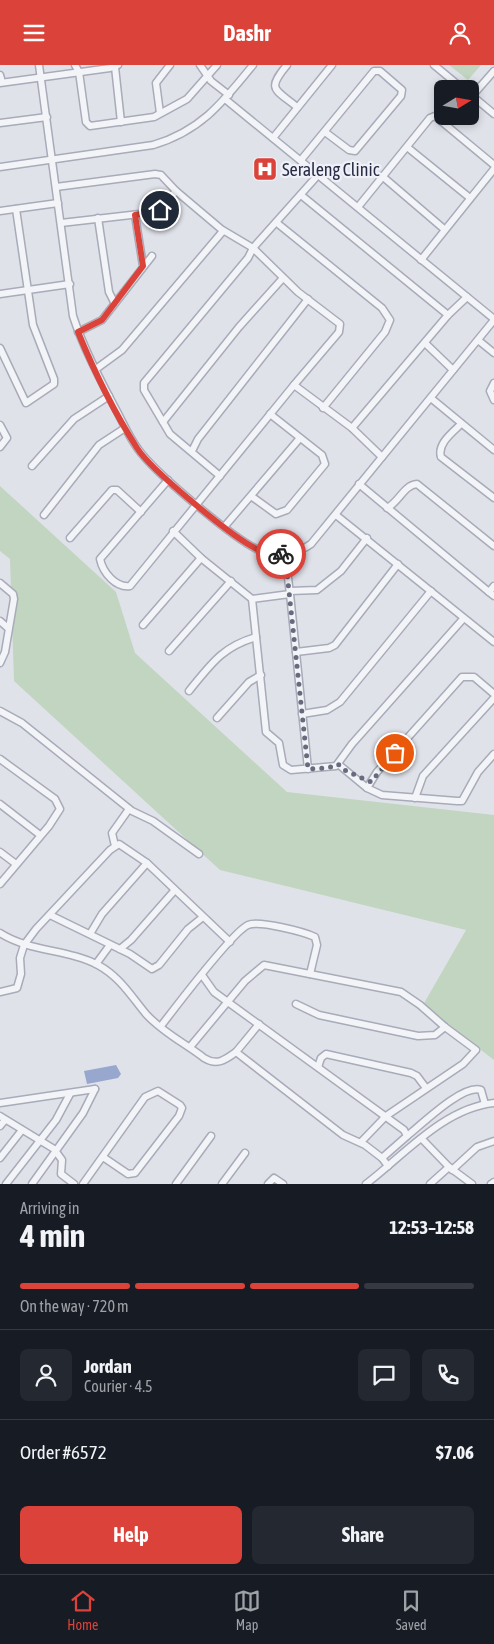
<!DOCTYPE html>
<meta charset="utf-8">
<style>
:root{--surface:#171b24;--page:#242831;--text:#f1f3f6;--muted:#9ea1a6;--line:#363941;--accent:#db4239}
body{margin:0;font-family:"Asap Condensed",sans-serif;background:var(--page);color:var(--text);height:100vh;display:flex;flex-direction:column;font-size:19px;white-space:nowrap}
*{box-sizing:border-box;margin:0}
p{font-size:16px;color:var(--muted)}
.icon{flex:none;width:28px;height:28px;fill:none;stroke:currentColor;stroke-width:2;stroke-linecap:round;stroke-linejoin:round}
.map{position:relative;height:1119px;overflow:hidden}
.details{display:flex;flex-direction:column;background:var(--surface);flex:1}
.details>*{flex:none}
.needle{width:32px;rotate:79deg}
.fabs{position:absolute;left:434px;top:15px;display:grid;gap:10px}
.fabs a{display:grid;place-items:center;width:45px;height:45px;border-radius:8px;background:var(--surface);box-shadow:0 2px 8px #0003;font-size:25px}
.pin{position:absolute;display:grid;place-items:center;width:42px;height:42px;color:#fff;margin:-21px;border:2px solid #fff;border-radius:50%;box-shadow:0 1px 5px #0007}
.courier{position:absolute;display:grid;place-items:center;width:50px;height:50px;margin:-25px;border:4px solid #db4239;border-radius:50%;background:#fff;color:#222;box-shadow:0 1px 6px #0007}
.overview em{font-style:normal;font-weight:700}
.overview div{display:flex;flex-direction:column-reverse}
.overview{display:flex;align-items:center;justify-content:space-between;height:85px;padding:0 20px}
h1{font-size:32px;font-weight:700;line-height:38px}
.bar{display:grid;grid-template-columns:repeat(4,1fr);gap:8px 5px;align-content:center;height:60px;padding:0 20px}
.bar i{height:6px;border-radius:4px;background:var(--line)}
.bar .active{background:var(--accent)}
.bar p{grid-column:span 4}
.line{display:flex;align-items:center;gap:12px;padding:0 20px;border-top:1px solid var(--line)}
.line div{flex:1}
.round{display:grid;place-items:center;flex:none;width:52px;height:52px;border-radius:8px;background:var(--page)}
.cta{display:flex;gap:10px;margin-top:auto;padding:10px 20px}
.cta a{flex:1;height:58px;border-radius:8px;background:var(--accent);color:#fff;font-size:20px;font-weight:700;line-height:58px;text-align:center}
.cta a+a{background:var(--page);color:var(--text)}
header{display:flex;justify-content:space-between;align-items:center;height:65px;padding:0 20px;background:var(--accent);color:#fff;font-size:22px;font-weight:700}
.dock{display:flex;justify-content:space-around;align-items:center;height:70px;border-top:1px solid var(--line);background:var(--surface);font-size:14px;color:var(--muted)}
.dock a{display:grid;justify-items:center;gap:2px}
.dock .active{color:var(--accent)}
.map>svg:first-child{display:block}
</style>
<header><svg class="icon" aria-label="menu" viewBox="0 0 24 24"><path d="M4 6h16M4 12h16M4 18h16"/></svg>Dashr<svg class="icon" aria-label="person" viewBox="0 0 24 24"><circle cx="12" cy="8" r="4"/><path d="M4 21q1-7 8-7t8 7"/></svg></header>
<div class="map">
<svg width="494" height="1119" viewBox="0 0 494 1119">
<rect width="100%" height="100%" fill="#e0e2ea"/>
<g fill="#c1d5c0">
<path d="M449,0H481L468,15Z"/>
<path d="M0,421L116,527L135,588L287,727L494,750V995L423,940L466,865L220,805L14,616L10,494L0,486Z"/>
</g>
<path fill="#97a7ce" d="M116,1000L121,1009L118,1013L87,1019L84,1006Z"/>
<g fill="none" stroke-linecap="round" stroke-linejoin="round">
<defs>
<g id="minor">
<path d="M39,0L73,251C83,282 99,312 114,341C122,355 128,371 138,384C153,406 237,477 261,486C278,492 297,489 311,479L494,255"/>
<path d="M75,0L79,7L86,57L90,61L154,52L187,34L217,0"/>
<path d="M200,0L211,16L229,30"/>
<path d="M287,0C266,25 275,24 297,42"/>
<path d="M434,0L463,24"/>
<path d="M115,2L121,57"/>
<path d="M0,10L2,17"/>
<path d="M0,18L110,3L118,0"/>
<path d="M470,29L494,49"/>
<path d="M472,31L494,6"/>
<path d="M225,34L494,254"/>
<path d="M160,48L156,18L170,0"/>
<path d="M0,58L47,52"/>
<path d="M273,73L332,0"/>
<path d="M407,82L470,133"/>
<path d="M301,95L374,6H380L402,25L401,31L355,86L349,85L325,67"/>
<path d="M0,102L153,80C201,66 223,37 253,0"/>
<path d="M382,111L444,164"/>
<path d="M56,122L155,109L161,110L176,126L157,147L61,158"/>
<path d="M176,126L221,164L253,183L298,227L340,259L339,267L294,320"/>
<path d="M301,130L448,250"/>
<path d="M358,142L430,53L435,51L494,100"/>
<path d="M0,146L58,138"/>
<path d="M135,150L143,201"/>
<path d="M98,153L109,227L114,237"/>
<path d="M277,158L382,243L390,255L385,267L323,343"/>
<path d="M421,195L494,104"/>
<path d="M0,229L70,219"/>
<path d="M78,267L102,255L152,191"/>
<path d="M478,275L494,288"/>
<path d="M425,278L453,305"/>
<path d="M0,283L26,338L54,319V314L33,260L16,144"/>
<path d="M96,304L122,285L223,166"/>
<path d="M494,318L490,326L494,335"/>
<path d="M432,334L494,385"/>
<path d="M163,357L239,262L283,213"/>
<path d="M461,359C452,368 437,379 441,392L494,433"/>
<path d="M0,360L7,373L0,382"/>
<path d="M352,363L448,250L467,232"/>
<path d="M192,386L198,374L308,234"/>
<path d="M32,401L74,354L109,331"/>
<path d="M220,411L170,369L144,325V318L248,193L253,183L318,110"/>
<path d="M168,415L100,494C103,508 116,523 130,521L294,320L352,363L382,392"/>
<path d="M359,419L489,527"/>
<path d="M251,431L276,449L287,445L325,399L322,390L270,349"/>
<path d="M387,443C399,437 404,420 417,419L494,481"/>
<path d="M44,450L99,380L125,363"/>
<path d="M336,450L494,577"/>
<path d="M225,461L300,373"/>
<path d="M173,466L201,493L252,534L266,667L279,678L283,700L291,705L336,701L352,679L463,554"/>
<path d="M70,473L112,425H117L141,447"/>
<path d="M285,489L290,529"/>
<path d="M0,518L13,529L14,534L5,587L0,598"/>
<path d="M494,521L489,527L494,531"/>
<path d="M290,526L317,525L341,506L367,473"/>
<path d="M252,534L290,529L308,704"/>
<path d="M0,556L8,563"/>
<path d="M143,560L201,493"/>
<path d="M169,586L231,516"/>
<path d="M296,587L329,583L335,580L398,499"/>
<path d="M189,626C211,599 222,582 256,572"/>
<path d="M0,646L22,658L132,746L153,756L199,789"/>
<path d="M302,649L327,645L340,637L431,526"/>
<path d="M217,653L249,617L261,610"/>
<path d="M0,694L55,734L60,744L49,761L0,819"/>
<path d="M338,699L367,723L382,730L457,736H462L478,707L494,689"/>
<path d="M367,723L377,707L462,612H474L494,629"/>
<path d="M415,733L423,711L494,633"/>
<path d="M0,739L40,770"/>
<path d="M115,781L112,768L129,744"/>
<path d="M0,787L16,799"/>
<path d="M50,850L130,889L152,904L159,900L188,864L203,852"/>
<path d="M0,868C30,887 67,884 98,900C120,912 131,931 146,949C162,967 186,979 204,993C217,1001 225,995 236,987L343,1070L365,1080L382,1093L388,1101"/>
<path d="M90,869L102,849L147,798"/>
<path d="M120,884L131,875L174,826"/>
<path d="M96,899L110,880"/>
<path d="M202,910L214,927L404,1065L407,1071L382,1093"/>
<path d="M0,927L17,923L21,909L20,893L24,880L36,864L110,785L119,779L147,798L230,877"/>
<path d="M296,939L319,950L418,971L435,970L445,962"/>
<path d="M161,961C175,943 232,867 248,860C259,855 304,867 315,872L317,880L310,909"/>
<path d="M190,982L245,916L264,900L401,927L420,940L445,962L476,985L463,999L386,1051L361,1077"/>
<path d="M236,987L259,959"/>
<path d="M318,1002L321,993L326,989L411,1008L417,1011L426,1023"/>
<path d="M0,1038L95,1024"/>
<path d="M0,1051L54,1084L62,1095L61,1109L74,1119"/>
<path d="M0,1061L5,1055"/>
<path d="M407,1071C422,1059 464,1018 481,1025L485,1039"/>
<path d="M422,1074L449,1102L472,1119"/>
<path d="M0,1093L22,1065"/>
<path d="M452,1105L477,1082L494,1076"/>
<path d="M6,1119L56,1055L70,1029"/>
<path d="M32,1119L83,1048L95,1024"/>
<path d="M83,1119L145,1032L158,1026L180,1040L182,1043L179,1051L135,1108L128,1109L103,1092"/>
<path d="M176,1119L211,1071"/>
<path d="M222,1119L245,1088"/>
<path d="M268,1119L274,1113L283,1119"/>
<path d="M366,1119C404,1090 444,1043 494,1038"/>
<path d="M430,1119L449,1102"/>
<path d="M491,1119L494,1117"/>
</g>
</defs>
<use href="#minor" stroke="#a8abb8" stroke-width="9"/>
<use href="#minor" stroke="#f3f4f8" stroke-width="6"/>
</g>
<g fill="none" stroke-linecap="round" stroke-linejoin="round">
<path stroke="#686b7d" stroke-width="5" stroke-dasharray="0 9" d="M281,489H285L308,704L328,703L338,699L346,706L371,717L395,688"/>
<path stroke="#db4239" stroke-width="6" d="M160,145L135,150L143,201L102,255L78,267C94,306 114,347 137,383C151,405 235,475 259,485C266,488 274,489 281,489"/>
</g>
<defs>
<symbol id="hospital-square" viewBox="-11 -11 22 22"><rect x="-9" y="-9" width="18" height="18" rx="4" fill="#db4239" stroke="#f0f1f8"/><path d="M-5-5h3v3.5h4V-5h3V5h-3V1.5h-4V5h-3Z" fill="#fff"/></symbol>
</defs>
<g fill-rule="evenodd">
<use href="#hospital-square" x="251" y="90" width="28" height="28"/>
</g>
<g text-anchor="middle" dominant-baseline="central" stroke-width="4.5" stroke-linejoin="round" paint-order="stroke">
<g font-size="18" fill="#272b43" stroke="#f0f1f8" text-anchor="start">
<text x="282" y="104">Seraleng Clinic</text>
</g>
</g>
</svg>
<div class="fabs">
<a><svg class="needle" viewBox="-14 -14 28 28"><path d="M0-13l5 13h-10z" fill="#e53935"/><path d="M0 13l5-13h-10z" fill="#9ea1a6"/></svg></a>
</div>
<div class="pin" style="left:395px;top:688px;background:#ea580c"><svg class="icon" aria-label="bag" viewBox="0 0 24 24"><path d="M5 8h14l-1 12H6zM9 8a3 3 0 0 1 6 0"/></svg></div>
<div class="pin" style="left:160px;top:145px;background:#1f2937"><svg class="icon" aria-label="home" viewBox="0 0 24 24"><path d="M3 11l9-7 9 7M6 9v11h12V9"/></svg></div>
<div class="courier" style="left:281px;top:489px"><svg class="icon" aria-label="bike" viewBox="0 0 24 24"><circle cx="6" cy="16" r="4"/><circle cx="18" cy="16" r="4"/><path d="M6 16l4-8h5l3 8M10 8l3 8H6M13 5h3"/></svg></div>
</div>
<section class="details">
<div class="overview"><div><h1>4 min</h1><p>Arriving in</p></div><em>12:53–12:58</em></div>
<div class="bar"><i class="active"></i><i class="active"></i><i class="active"></i><i></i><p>On the way · 720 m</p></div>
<div class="line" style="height:90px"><a class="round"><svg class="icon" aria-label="person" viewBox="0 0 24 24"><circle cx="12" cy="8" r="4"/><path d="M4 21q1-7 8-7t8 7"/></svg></a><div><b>Jordan</b><p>Courier · 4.5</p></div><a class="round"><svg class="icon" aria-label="chat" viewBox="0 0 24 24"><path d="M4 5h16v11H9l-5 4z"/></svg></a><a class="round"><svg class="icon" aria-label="phone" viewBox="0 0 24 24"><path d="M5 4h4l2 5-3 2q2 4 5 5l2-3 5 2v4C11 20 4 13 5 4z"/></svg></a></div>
<div class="line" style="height:65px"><div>Order #6572</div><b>$7.06</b></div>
<div class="cta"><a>Help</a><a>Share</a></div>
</section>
<nav class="dock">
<a class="active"><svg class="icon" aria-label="home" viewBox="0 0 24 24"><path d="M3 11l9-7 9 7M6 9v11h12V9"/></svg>Home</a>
<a><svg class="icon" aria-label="map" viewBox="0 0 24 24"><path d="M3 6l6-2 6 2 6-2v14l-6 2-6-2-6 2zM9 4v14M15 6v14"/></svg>Map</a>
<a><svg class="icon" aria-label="saved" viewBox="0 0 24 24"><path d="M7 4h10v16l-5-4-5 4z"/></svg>Saved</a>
</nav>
